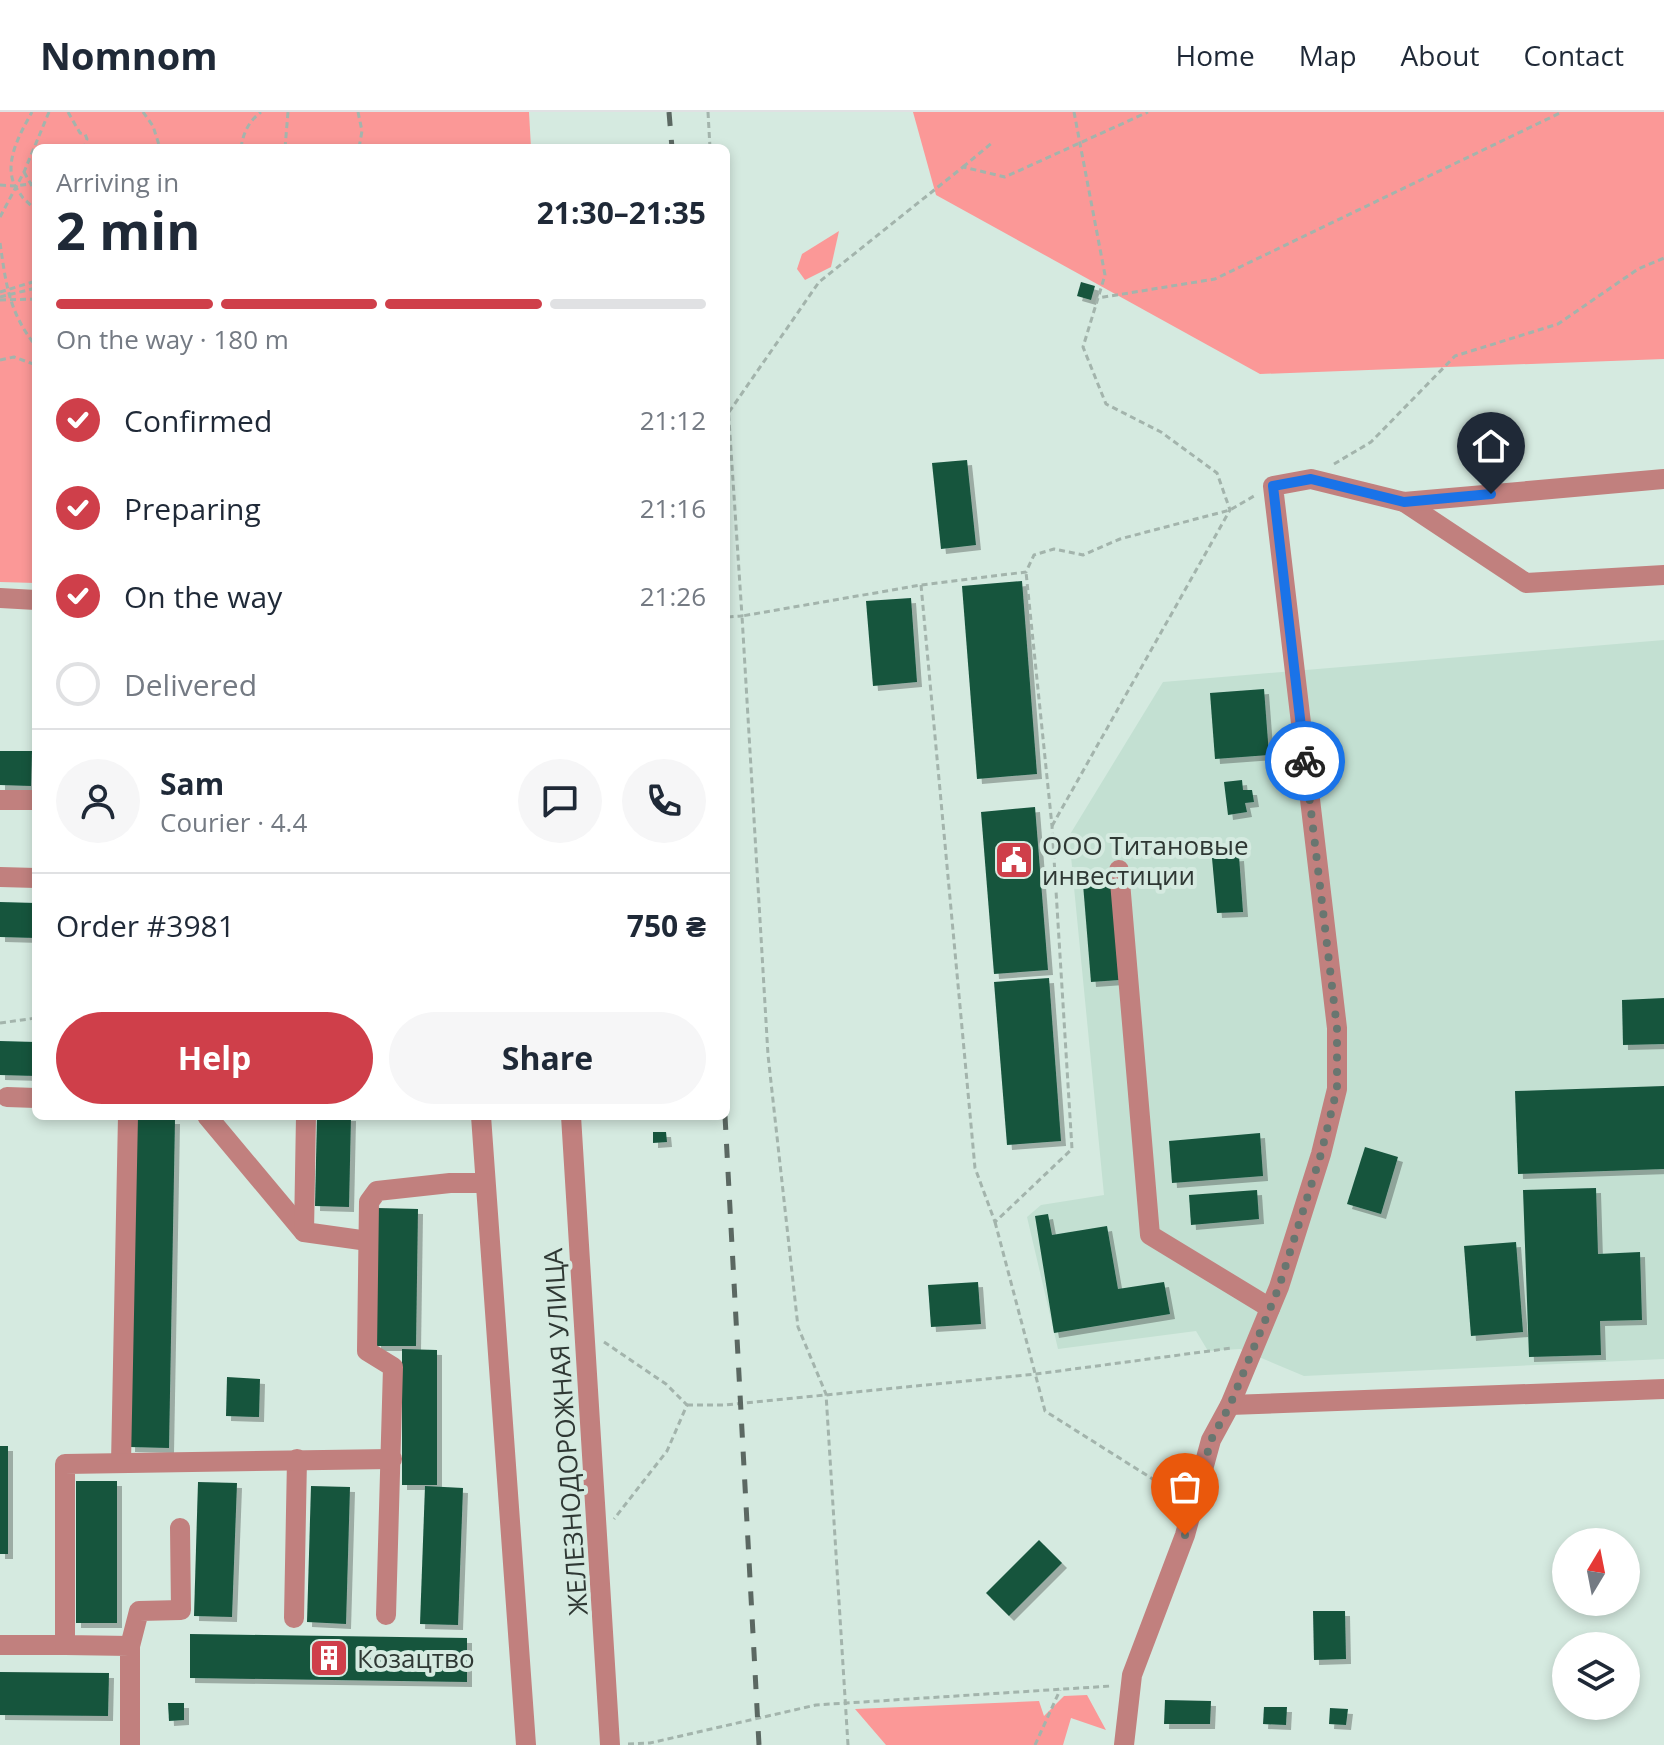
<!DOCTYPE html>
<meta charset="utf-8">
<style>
:root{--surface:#fff;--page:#f6f6f7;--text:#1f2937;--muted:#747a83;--line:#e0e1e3;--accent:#cf3f4a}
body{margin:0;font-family:"Open Sans",sans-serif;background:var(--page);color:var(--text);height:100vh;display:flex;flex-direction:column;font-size:30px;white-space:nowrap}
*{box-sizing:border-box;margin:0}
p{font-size:26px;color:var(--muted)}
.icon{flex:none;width:44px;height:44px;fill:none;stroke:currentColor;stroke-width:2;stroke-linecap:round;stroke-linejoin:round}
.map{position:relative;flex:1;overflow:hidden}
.details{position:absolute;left:32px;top:32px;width:698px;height:976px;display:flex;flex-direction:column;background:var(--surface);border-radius:12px;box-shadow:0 4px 12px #0003}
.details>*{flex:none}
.needle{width:52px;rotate:10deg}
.buttons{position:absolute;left:1552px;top:1416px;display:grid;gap:16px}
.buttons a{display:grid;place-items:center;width:88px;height:88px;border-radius:50%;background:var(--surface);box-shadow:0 4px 12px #0003;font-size:40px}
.pin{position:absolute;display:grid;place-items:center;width:68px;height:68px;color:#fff;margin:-82px -34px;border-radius:50% 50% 50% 0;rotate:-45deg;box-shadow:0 0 8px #0007}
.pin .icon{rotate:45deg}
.courier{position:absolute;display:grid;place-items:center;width:80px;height:80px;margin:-40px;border:6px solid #1a73e8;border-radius:50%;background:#fff;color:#222;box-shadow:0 2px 10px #0007}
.summary em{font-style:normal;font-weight:700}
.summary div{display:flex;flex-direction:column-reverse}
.summary{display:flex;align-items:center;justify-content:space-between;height:136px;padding:0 24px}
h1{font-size:52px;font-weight:700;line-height:60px}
.bar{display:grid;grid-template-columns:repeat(4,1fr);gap:12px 8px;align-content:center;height:96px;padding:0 24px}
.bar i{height:10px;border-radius:6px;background:var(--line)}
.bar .selected{background:var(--accent)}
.bar p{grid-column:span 4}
.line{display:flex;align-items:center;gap:20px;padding:0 24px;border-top:2px solid var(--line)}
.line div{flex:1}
.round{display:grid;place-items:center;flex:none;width:84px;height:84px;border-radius:42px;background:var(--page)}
ol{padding:0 24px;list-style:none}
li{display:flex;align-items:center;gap:24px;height:88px}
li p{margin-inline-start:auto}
li .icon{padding:8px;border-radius:50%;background:var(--accent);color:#fff;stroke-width:4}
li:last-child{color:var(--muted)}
li i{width:44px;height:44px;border:4px solid var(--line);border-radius:50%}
.action{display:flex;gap:16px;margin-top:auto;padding:16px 24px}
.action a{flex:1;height:92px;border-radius:48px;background:var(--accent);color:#fff;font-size:32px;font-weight:700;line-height:92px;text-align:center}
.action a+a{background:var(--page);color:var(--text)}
header{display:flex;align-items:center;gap:48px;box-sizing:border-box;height:112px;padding:0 40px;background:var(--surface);border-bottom:2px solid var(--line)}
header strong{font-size:38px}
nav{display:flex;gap:44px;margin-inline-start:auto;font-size:28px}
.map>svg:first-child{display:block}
</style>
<header>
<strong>Nomnom</strong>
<nav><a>Home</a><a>Map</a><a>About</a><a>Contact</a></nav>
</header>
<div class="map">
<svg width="1664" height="1633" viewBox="0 0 1664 1633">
<defs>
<filter id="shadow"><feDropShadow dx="5" dy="5" stdDeviation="0" flood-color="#0004"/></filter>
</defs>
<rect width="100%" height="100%" fill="#d5eae0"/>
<path fill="#c3e0d2" d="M1664,528V1247L1304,1264L1240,1237L1208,1239L1196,1219L1058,1237L1027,1105L1041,1093L1104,1083L1069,724L1163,570Z"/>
<g fill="#fb9897">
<path d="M0,0H529L531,36H36V471L0,470Z"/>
<path d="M913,0H1664V247L1260,262L936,83Z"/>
<path d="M839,119L831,155L805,168L797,157L802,142Z"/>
<path d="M1087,1583L1106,1618L1071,1606L1063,1633H886L855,1597L1039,1589L1044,1604L1064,1584Z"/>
</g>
<g fill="#16543e" filter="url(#shadow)">
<path d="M1081,170L1095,174L1091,188L1077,184Z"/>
<path d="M967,348L976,433L941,437L932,351Z"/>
<path d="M1022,469L1037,662L977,667L962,474Z"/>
<path d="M911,486L917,570L873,574L866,489Z"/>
<path d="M1264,577L1269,643L1215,647L1210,581Z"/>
<path d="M0,639H32L31,674L0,673Z"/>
<path d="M1242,668L1243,678H1252L1254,690L1245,691L1247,700L1228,703L1224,670Z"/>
<path d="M1035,695L1048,858L994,862L981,700Z"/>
<path d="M1239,744L1243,800L1217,801L1212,746Z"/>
<path d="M1111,770L1119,868L1091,870L1083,772Z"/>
<path d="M0,790L36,791V826L0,825Z"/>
<path d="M1049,866L1061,1029L1007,1033L994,870Z"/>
<path d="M1664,886V932L1623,933L1622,888Z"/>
<path d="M0,929L36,930V964L0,963Z"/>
<path d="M1664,974V1057L1518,1062L1515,979Z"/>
<path d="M317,1004H351L349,1095L315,1094Z"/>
<path d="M136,1007H175L169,1336L130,1335Z"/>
<path d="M653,1020H666L667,1030L653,1031Z"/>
<path d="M1260,1021L1263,1064L1172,1071L1169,1029Z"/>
<path d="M1365,1035L1398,1045L1381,1102L1347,1092Z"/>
<path d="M1596,1076L1598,1142L1640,1140L1642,1208L1600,1209L1601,1243L1529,1245L1523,1078Z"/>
<path d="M1257,1078L1259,1107L1191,1113L1189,1083Z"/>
<path d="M377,1096L418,1097L416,1234H376Z"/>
<path d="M1048,1102L1052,1123L1107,1114L1118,1177L1164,1170L1170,1202L1054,1221L1035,1104Z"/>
<path d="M1516,1130L1523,1220L1471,1224L1464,1134Z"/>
<path d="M978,1170L981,1212L931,1215L928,1173Z"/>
<path d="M402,1237L437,1238V1373H402Z"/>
<path d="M227,1265L260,1267L259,1305L226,1304Z"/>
<rect x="0" y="1334" width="8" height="108"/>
<rect x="76" y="1369" width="41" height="142"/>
<path d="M198,1370L237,1371L232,1505L194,1504Z"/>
<path d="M311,1374L350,1375L346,1512L307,1510Z"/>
<path d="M425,1374L463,1376L458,1513L420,1512Z"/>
<path d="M1039,1428L1062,1451L1009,1504L986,1481Z"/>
<path d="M1313,1499H1345L1346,1547L1314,1548Z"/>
<path d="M190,1522L467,1526V1570L190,1566Z"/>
<path d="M0,1560L109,1561L108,1604L0,1603Z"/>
<path d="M1165,1588L1211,1589L1210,1612H1164Z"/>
<path d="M168,1591H184V1608L169,1609Z"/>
<path d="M1264,1595H1287L1286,1613L1263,1612Z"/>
<path d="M1330,1596L1348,1597L1346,1613L1329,1612Z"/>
</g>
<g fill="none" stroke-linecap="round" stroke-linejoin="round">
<g stroke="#a3b4ac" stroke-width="3" stroke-dasharray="6 4" stroke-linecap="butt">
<path d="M68,0L80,21L85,22L87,27L84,36"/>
<path d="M143,0L153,14L160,36"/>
<path d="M358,0L362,19L359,36"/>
<path d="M708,0L710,36"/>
<path d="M1074,0L1105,163L1098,186"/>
<path d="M241,36C243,21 249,9 261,0"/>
<path d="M285,36L288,0"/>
<path d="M963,55L993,30"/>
<path d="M24,60L36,81"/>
<path d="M36,71L15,74L23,86L36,98"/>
<path d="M0,73L15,74C3,50 21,20 32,0"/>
<path d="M0,105L24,60L49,0"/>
<path d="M0,131C6,172 9,201 36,234"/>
<path d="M0,180L36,169"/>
<path d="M0,185L36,176"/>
<path d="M0,188L36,187"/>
<path d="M0,248L14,245L36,253"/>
<path d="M726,263L742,504L726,505"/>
<path d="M729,300L819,170L963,55L1005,65L1148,0"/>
<path d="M1334,352L1371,330L1455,244L1558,212L1638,157L1664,146"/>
<path d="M921,473L975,1056L995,1110L1072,1037L1052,714L1026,460"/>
<path d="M1052,714L1230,398L1217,361L1161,320L1106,292L1083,235L1098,186L1215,167L1562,0"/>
<path d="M0,911L36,906"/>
<path d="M995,1110L1045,1299L1178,1383"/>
<path d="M604,1230L666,1272L687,1293L667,1339L614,1407"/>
<path d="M687,1293H725L1036,1262L1232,1236"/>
<path d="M628,1632L650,1631L816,1593L1111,1574"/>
<path d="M848,1633L826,1282L798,1215L768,943L742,504L921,473L1026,460L1034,443L1054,437L1083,443L1120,427L1230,398L1254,384"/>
<path d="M1035,1633L1060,1578"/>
</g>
<g stroke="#c1807e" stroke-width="20">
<path d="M1404,390L1526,471L1664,463"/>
<path d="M0,486L36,488"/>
<path d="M0,688H36"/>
<path d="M1119,758L1150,1123L1270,1196"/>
<path d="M0,765L36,766"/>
<path d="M7,985L36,986"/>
<path d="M207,1004L304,1120"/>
<path d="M306,1004L304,1120L368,1129"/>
<path d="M481,1004L526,1633"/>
<path d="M571,1004L610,1633"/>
<path d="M1230,1293L1664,1277"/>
<path d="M121,1351L128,1004"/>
<path d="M386,1503L393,1255L367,1239L369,1090L377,1079L450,1071H484"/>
<path d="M294,1506L297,1347"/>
<path d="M0,1533H65"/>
<path d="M130,1534L139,1499L181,1498L180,1416"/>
<path d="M130,1633V1534L65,1533V1352L392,1347"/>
<path d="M1124,1633L1132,1563L1185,1423L1211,1328L1230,1293L1279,1175L1321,1042L1337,977V916L1273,374L1311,367L1404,390L1664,367"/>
</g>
<g stroke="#5b6862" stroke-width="5" stroke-dasharray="14 14" stroke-linecap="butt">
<path d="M669,0L672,36"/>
<path d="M725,1004L759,1633"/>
</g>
</g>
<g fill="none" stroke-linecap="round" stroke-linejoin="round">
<path stroke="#697670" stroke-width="8" stroke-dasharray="0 14.4" d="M1185,1423L1211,1328L1230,1293L1279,1175L1321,1042L1337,977V916L1305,649"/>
<path stroke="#1a73e8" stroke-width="10" d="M1305,649L1273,374L1311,367L1404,390L1491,382"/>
</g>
<defs>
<symbol id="civic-square" viewBox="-11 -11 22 22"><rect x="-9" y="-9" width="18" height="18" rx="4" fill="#cf3f4a" stroke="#d5eae0"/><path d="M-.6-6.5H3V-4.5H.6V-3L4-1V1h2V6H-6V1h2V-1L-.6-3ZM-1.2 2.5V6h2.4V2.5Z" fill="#fff"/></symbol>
<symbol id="building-square" viewBox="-11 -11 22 22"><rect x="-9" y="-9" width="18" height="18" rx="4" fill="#cf3f4a" stroke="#d5eae0"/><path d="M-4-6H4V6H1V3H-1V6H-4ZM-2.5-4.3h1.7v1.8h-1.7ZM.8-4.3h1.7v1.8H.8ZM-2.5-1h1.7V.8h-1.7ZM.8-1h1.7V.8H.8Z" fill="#fff"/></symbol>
</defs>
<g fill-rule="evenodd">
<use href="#civic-square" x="992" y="726" width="44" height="44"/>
<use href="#building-square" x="307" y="1524" width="44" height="44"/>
</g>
<g text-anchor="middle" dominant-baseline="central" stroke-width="8" stroke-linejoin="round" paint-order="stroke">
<g font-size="26" fill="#2f3834" stroke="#d5eae0" text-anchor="start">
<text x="1042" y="733">ООО Титановые<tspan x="1042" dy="30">инвестиции</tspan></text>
<text x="357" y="1546">Козацтво</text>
</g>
<g font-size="26" fill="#2f3834" stroke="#d5eae0">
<text transform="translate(565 1320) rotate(-94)">ЖЕЛЕЗНОДОРОЖНАЯ УЛИЦА</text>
</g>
</g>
</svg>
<div class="buttons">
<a><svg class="needle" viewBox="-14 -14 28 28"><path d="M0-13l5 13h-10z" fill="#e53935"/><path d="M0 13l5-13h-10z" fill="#747a83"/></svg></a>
<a><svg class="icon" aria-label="layers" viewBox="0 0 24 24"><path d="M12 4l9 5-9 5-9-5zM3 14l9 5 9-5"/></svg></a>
</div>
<div class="pin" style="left:1185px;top:1423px;background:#ea580c"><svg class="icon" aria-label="bag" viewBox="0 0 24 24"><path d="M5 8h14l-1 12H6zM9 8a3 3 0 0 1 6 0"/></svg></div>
<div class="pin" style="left:1491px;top:382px;background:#1f2937"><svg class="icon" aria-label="home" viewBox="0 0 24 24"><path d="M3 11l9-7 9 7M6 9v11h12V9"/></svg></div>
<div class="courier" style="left:1305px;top:649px"><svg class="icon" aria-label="bike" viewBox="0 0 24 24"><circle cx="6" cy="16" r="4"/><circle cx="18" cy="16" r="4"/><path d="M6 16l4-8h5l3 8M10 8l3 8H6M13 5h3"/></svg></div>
<section class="details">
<div class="summary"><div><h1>2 min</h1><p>Arriving in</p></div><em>21:30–21:35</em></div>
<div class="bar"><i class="selected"></i><i class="selected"></i><i class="selected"></i><i></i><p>On the way · 180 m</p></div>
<ol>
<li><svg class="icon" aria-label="check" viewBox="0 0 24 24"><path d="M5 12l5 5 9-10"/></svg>Confirmed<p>21:12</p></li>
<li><svg class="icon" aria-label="check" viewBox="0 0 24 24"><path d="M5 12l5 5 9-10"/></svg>Preparing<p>21:16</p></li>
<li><svg class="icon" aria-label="check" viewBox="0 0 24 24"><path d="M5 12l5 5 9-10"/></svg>On the way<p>21:26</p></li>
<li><i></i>Delivered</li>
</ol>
<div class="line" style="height:144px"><a class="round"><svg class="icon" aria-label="person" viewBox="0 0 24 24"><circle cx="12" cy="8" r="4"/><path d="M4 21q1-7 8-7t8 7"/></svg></a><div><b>Sam</b><p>Courier · 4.4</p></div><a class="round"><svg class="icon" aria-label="chat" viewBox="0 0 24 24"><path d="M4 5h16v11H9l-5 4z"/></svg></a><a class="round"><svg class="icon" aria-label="phone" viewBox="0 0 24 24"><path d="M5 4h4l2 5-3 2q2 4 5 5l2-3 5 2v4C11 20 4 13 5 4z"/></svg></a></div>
<div class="line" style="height:104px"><div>Order #3981</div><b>750 ₴</b></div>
<div class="action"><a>Help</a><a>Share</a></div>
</section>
</div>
